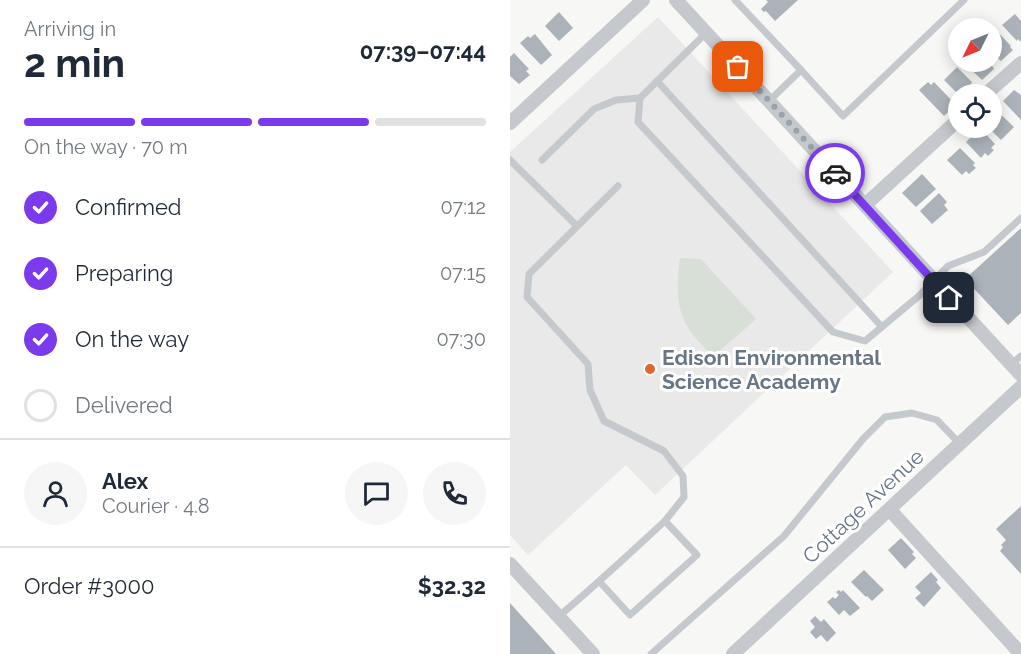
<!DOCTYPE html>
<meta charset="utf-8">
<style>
:root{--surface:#fff;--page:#f6f6f7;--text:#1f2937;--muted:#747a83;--line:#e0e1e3;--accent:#7c3aed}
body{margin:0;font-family:Raleway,sans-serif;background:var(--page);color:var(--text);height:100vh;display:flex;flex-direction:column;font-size:22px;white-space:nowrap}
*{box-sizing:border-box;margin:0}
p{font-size:20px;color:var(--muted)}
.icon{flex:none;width:33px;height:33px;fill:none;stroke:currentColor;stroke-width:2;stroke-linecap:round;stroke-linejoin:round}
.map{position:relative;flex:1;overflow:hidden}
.sheet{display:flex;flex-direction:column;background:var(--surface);width:510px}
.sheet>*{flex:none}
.needle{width:39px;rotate:227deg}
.controls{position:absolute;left:438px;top:18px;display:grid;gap:12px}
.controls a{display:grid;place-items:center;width:54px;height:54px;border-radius:50%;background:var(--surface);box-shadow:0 3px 15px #0003;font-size:30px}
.pin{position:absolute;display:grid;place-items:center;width:51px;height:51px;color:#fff;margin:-26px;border-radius:12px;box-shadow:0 3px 9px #0006}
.courier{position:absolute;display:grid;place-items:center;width:60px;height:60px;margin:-30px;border:4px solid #7c3aed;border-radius:50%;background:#fff;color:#222;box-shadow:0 2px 8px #0007}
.head em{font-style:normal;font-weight:700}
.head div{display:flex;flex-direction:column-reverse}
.head{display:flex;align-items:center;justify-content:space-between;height:102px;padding:0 24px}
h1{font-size:39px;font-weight:700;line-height:45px}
.bar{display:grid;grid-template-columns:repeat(4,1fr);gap:9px 6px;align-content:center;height:72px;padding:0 24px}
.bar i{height:8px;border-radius:4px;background:var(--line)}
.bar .on{background:var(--accent)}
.bar p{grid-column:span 4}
.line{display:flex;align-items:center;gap:15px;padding:0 24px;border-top:2px solid var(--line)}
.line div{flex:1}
.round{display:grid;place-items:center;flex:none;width:63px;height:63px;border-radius:32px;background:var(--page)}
ol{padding:0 24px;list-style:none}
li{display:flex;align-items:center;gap:18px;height:66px}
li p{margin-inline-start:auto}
li .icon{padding:6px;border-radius:50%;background:var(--accent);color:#fff;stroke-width:4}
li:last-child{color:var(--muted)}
li i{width:33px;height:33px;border:3px solid var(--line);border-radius:50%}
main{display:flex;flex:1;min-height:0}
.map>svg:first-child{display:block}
</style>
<main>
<section class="sheet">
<div class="head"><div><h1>2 min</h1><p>Arriving in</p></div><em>07:39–07:44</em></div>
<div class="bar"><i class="on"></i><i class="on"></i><i class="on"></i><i></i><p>On the way · 70 m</p></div>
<ol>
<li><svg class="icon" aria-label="check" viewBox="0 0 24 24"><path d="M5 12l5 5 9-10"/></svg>Confirmed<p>07:12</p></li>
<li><svg class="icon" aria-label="check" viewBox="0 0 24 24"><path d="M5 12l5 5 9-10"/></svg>Preparing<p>07:15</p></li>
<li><svg class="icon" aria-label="check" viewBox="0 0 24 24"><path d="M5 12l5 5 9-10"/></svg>On the way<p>07:30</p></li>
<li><i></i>Delivered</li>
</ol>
<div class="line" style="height:108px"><a class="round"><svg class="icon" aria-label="person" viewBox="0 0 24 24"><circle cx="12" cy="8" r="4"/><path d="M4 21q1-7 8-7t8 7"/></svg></a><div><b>Alex</b><p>Courier · 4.8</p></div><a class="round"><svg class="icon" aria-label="chat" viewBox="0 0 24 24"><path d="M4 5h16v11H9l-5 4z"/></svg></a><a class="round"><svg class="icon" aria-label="phone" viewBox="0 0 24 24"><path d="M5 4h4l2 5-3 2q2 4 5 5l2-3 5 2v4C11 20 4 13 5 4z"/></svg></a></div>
<div class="line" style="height:78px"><div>Order #3000</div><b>$32.32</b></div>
</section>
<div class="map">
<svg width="511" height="654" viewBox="0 0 511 654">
<rect width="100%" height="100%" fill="#f7f8f5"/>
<path fill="#e8e9e8" d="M148,17L383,272L145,495L116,465L18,555L0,535V152Z"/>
<path fill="#d8dfd6" d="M170,258L191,259L246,319L204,356C168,326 164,303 170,258Z"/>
<g fill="#abb2b9">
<path d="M256,0H288L265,21L256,11L254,12L251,9L258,2Z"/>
<path d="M49,12L63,28L49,41L35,26Z"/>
<path d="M505,14L511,21V42L508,39L507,41L492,25Z"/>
<path d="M486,30L501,46L500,47L503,50L491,61L482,54V35Z"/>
<path d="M25,34L42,55L31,65L10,43L18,36L20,38Z"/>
<path d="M4,53L19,69L16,71L20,75L9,84L0,76V57Z"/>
<path d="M453,62H480L484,69L472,80Z"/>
<path d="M447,67L462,82L461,84L465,88L458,94H448L434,80Z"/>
<path d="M418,82L421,85L424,82L446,105L434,116L409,90Z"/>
<path d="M504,90L511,95V120L493,101Z"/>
<path d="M485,109L504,127L491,140L479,128H482V112Z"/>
<path d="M465,128H470L485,144L481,148L484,150L478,156L475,153L471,158L456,142L463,135L460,132Z"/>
<path d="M450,148L465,163L463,165L466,168L459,174L456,171L452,175L437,160Z"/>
<path d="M412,174L426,189L406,207L392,193Z"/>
<path d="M429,193L437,202L434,205L438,210L422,224L410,211Z"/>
<path d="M511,228V313L498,325L455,279Z"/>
<path d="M511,506V574L490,551L493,547L491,545L496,540L486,529Z"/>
<path d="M391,538L404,552L402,554L406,558L395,569L378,550Z"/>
<path d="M354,570L374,590L362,601L357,596L356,597L341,582Z"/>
<path d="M421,572L428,580L426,582L431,588L414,607L405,598L411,593L405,587Z"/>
<path d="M329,590L331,592L333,590L350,608L340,616L334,610L329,615L317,602L323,597L325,599L329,595L326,592Z"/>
<path d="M0,603L46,654H0Z"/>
<path d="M305,616L311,622L314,619L326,633L317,642L311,635L306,639L300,632L305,627L300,621Z"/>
</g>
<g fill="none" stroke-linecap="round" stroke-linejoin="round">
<g stroke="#c5c8cc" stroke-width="7">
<path d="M225,0L291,70"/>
<path d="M196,33L130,98L128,122L323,332L355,341L410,295L438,266L474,252L511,218"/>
<path d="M147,81L372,327"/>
<path d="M259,101L291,70L333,116L454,0"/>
<path d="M0,160L67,226"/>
<path d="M32,160L84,109L106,100L130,98"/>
<path d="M108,186L19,274L17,297L78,364L80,390L94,421L154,451L173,476L174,497L155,521"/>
<path d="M501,364L511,356"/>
<path d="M49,616C85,586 120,553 155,521L187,555L120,615L89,581"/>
<path d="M141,654L274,536L353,439L375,417L402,413L427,420L450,444"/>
</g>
<g stroke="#c5c8cc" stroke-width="14">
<path d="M166,0L511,375"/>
<path d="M476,94L511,63"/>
<path d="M0,123L133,0"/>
<path d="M355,205L448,120"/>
<path d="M380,510L511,654"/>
<path d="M0,564L83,654"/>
<path d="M223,654L511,387"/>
</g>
</g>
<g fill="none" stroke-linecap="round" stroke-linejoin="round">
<path stroke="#99a3ac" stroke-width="6" stroke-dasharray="0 10.8" d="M228,67L325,173"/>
<path stroke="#7c3aed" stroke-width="8" d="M325,173L439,298"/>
</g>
<circle fill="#e0662c" stroke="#fff" stroke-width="2" cx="140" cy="369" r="6"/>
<g text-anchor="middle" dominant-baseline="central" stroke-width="6" stroke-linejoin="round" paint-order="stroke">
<g font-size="21" font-weight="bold" fill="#677585" stroke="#fff" text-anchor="start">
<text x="152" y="357">Edison Environmental<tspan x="152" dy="24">Science Academy</tspan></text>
</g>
<g font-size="21" fill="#677585" stroke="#fff">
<text transform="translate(353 506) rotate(-43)">Cottage Avenue</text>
</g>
</g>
</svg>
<div class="controls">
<a><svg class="needle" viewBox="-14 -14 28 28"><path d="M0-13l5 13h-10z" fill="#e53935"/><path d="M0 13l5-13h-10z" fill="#747a83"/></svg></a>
<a><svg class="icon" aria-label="locate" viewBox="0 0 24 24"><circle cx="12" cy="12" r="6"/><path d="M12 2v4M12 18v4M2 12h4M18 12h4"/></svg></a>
</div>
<div class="pin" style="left:228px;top:67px;background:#ea580c"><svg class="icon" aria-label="bag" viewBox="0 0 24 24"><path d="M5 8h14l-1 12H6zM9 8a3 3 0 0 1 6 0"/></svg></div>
<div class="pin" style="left:439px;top:298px;background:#1f2937"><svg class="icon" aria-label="home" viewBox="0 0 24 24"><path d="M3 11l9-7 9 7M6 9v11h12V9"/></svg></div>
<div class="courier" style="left:325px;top:173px"><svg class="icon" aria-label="car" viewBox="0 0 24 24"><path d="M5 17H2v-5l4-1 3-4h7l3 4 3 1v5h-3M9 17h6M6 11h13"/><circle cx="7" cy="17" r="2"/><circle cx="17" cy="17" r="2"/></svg></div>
</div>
</main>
